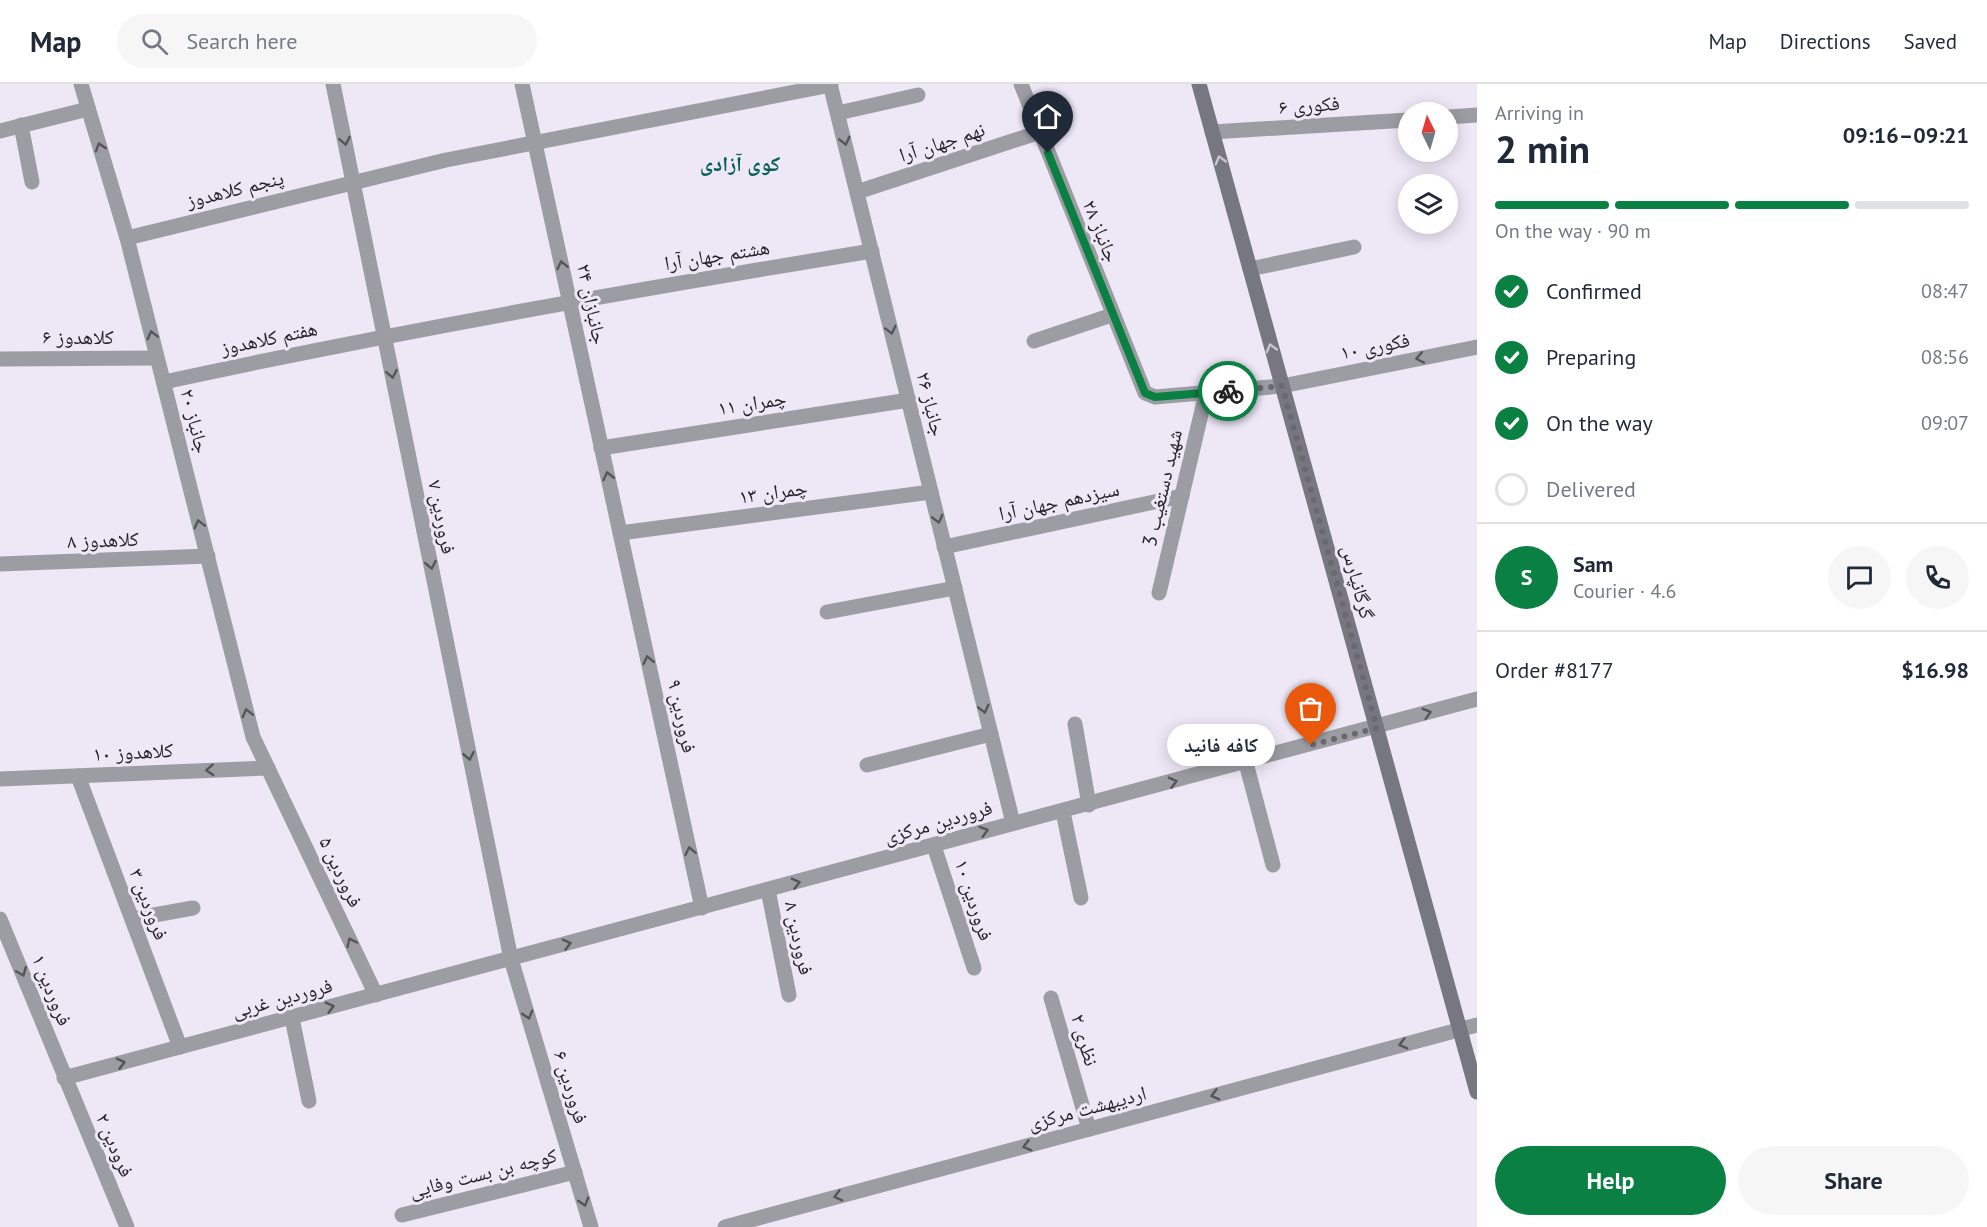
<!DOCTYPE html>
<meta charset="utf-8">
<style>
:root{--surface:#fff;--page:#f6f6f7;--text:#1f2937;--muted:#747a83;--line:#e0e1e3;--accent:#0b8043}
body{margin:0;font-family:"PT Sans","Noto Naskh Arabic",sans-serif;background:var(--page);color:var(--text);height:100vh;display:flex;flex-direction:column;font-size:22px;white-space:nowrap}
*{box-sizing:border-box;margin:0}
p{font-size:20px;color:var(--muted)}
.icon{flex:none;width:33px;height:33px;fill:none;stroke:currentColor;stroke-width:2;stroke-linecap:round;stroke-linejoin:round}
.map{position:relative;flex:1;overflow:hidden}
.side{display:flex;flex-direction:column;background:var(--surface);width:510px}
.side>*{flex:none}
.needle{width:39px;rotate:355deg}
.controls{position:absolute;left:1398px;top:18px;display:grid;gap:12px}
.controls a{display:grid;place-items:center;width:60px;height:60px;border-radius:50%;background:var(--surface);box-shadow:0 3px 15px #0003;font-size:30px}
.pin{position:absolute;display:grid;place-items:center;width:51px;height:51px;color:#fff;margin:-62px -26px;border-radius:50% 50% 50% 0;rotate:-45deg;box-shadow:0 0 6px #0007}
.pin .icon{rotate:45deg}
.courier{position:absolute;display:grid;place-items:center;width:60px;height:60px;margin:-30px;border:4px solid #0b8043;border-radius:50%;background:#fff;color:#222;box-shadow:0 2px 8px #0007}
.bubble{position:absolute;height:42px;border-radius:21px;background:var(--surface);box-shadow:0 3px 15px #0003;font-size:20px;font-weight:800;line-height:42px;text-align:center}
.head em{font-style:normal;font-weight:800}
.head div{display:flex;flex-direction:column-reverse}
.head{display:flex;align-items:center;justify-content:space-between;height:102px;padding:0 18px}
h1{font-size:39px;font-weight:800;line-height:45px}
.bar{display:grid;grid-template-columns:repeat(4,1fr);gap:9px 6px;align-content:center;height:72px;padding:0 18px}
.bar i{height:8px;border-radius:4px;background:var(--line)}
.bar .on{background:var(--accent)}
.bar p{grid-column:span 4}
.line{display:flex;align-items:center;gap:15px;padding:0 18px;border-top:2px solid var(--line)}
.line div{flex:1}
.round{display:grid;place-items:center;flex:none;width:63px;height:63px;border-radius:32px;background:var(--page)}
ol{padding:0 18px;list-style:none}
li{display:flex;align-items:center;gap:18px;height:66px}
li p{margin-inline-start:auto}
li .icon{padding:6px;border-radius:50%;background:var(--accent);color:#fff;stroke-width:4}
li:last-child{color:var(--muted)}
li i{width:33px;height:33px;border:3px solid var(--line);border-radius:50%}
.action{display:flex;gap:12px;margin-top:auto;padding:12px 18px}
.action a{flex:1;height:69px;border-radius:36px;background:var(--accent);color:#fff;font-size:24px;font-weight:800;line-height:69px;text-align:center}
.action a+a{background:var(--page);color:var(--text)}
header{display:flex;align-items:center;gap:36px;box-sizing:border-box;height:84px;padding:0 30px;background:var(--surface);border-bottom:2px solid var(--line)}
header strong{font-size:28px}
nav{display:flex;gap:33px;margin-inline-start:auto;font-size:21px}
.search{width:420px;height:54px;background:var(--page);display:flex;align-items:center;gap:15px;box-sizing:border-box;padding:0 21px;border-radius:33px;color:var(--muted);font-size:22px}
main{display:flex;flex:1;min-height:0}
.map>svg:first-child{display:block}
</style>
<header>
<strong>Map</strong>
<div class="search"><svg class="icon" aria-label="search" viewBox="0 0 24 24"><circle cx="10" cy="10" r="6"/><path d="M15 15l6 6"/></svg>Search here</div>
<nav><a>Map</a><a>Directions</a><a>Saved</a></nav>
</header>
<main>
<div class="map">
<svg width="1477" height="1143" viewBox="0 0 1477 1143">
<rect width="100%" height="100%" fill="#ede7f6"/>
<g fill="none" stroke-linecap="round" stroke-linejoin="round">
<g stroke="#9c9da3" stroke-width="15">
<path d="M81,0L127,154L253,653L376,911"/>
<path d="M333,0L511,875L591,1143"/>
<path d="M522,0L702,824"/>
<path d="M830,0L1013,739"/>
<path d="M1021,0L1145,309L1155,313L1282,302L1477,263"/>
<path d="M838,29L918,11"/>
<path d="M1448,33L1477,31"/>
<path d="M21,41L32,98"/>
<path d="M0,47L88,25"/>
<path d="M1212,48L1408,36"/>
<path d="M857,108L1040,48"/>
<path d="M127,154L446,76L831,1"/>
<path d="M1250,185L1354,163"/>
<path d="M1034,257L1112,231"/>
<path d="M0,275L157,274"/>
<path d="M164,298C399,247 634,206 872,167"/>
<path d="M601,364L909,316"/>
<path d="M620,449L931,408"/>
<path d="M944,463L1182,412"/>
<path d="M0,480L208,472"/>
<path d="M1159,509L1206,309"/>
<path d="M827,528L955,504"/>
<path d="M1075,640L1089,721"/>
<path d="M1246,679L1273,781"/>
<path d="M867,681L991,650"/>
<path d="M78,692L180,963"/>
<path d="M0,695L268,684"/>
<path d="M1063,728L1081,814"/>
<path d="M934,762L974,884"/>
<path d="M768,806L789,911"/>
<path d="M0,835L127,1143"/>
<path d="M132,835L193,824"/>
<path d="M1051,914L1089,1045"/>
<path d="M292,934L309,1017"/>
<path d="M64,994L1477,615"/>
<path d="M402,1131L575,1088"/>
<path d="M725,1143L1477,941"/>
</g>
<path stroke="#777781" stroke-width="15" d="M1199,0L1477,1008"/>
</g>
<defs><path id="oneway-chevron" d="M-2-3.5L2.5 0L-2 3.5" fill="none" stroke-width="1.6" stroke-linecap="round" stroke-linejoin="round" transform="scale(1.5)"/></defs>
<g stroke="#555459">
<use href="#oneway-chevron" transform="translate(345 57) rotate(79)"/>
<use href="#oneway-chevron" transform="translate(845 57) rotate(76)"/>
<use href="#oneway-chevron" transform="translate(100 63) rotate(-107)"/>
<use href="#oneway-chevron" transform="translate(562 181) rotate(-102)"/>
<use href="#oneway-chevron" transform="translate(891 246) rotate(76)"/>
<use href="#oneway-chevron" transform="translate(152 251) rotate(-104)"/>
<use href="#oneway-chevron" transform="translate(1420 274) rotate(169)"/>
<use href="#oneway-chevron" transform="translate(392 290) rotate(79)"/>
<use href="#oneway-chevron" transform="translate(608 392) rotate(-103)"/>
<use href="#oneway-chevron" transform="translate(938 435) rotate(76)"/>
<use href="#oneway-chevron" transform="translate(199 440) rotate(-104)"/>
<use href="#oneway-chevron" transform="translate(431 481) rotate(79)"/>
<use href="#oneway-chevron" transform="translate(648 576) rotate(-102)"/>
<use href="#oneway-chevron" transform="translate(984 625) rotate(76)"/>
<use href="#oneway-chevron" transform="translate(247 629) rotate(-104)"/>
<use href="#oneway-chevron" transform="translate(1427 629) rotate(-16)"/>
<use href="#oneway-chevron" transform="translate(469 672) rotate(79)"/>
<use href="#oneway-chevron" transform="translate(210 686) rotate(177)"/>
<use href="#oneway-chevron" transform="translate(1173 698) rotate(-15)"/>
<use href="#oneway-chevron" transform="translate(984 747) rotate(-16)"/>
<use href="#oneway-chevron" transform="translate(690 767) rotate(-102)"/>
<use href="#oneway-chevron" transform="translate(796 799) rotate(-15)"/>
<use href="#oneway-chevron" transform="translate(351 858) rotate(-115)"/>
<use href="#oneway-chevron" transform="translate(567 860) rotate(-15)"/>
<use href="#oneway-chevron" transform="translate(22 888) rotate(68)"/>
<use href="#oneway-chevron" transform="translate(330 923) rotate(-15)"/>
<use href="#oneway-chevron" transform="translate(528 931) rotate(73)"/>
<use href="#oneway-chevron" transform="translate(1403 960) rotate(165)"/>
<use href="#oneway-chevron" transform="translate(121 979) rotate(-15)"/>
<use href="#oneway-chevron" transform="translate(1215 1011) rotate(165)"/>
<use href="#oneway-chevron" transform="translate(1027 1062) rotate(165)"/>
<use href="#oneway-chevron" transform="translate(838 1112) rotate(165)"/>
<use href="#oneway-chevron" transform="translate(584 1118) rotate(73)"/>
</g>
<g stroke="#cac5d3">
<use href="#oneway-chevron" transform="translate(1220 76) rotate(-106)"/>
<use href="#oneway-chevron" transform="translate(1271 264) rotate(-105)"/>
</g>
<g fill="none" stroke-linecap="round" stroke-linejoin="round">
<path stroke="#6b6870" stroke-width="6" stroke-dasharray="0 10.8" d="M1228,307L1282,302L1377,644L1311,661"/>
<path stroke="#0b8043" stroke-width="8" d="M1048,69L1145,309L1155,313L1228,307"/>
</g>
<g text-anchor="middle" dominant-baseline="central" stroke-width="6" stroke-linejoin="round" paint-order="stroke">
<g font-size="20" fill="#252328" stroke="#ede7f6">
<text transform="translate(1309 21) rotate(-4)">فکوری ۶</text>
<text transform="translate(942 58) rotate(-18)">نهم جهان آرا</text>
<text transform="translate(235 105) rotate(-14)">پنجم کلاهدوز</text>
<text transform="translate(1101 147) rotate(68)">جانباز ۲۸</text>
<text transform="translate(717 171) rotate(-9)">هشتم جهان آرا</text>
<text transform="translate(592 220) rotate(78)">جانبازان ۲۴</text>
<text x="78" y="253">کلاهدوز ۶</text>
<text transform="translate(269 254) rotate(-12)">هفتم کلاهدوز</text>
<text transform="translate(1375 262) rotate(-11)">فکوری ۱۰</text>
<text transform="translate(752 319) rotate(-9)">۱۱ چمران</text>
<text transform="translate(931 320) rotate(76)">جانباز ۲۶</text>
<text transform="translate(195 337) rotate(76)">۲۰ جانباز</text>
<text transform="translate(1162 404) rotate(-77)">شهيد دستغيب 3</text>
<text transform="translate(773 408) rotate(-8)">۱۳ چمران</text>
<text transform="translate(1059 417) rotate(-12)">سیزدهم جهان آرا</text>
<text transform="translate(442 433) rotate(79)">فروردین ۷</text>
<text transform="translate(103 456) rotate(-2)">کلاهدوز ۸</text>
<text transform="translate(1358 498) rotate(75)">گرگانپارس</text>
<text transform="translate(682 632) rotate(78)">فروردین ۹</text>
<text transform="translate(133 668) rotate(-3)">کلاهدوز ۱۰</text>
<text transform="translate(938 738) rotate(-16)">فروردین مرکزی</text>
<text transform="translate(341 788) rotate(65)">فروردین ۵</text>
<text transform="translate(974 816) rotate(72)">فروردین ۱۰</text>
<text transform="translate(149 820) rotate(69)">فروردین ۳</text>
<text transform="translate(799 854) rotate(78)">فروردین ۸</text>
<text transform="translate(52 906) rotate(68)">فروردین ۱</text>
<text transform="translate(282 914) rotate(-15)">فروردین غربی</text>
<text transform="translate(1085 956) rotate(74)">نظری ۲</text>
<text transform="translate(571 1003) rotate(73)">فروردین ۶</text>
<text transform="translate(1087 1024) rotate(-15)">اردیبهشت مرکزی</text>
<text transform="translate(115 1061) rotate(67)">فرودین ۲</text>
<text transform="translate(483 1089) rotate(-14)">کوچه بن بست وفایی</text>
</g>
<g font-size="21" font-weight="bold" fill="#056152" stroke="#ede7f6">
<text x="740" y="79">کوی آزادی</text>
</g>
</g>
</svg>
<div class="controls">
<a><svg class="needle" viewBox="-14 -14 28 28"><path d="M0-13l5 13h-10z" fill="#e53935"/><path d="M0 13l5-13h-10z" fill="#747a83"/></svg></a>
<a><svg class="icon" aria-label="layers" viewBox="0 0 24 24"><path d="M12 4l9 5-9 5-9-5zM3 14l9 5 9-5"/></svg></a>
</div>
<div class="pin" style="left:1311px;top:661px;background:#ea580c"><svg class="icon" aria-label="bag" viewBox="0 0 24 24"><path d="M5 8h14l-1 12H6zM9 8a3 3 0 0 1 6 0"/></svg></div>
<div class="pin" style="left:1048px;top:69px;background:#1f2937"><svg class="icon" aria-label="home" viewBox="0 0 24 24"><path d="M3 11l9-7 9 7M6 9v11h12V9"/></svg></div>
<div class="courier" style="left:1228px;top:307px"><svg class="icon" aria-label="bike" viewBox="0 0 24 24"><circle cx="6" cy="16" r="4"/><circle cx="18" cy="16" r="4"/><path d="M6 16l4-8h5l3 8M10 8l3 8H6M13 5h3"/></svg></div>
<div class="bubble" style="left:1167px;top:640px;width:108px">کافه فانید</div>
</div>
<section class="side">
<div class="head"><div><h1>2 min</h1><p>Arriving in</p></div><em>09:16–09:21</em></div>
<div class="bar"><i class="on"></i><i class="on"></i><i class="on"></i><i></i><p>On the way · 90 m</p></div>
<ol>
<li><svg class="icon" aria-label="check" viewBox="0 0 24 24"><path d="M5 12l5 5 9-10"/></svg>Confirmed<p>08:47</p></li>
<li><svg class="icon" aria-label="check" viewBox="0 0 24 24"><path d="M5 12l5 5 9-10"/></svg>Preparing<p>08:56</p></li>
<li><svg class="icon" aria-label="check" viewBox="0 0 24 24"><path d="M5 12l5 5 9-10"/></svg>On the way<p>09:07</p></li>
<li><i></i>Delivered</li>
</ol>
<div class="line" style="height:108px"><b class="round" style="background:var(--accent);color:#fff">S</b><div><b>Sam</b><p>Courier · 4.6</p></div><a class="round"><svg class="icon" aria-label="chat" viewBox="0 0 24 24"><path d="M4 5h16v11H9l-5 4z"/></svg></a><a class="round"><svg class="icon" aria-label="phone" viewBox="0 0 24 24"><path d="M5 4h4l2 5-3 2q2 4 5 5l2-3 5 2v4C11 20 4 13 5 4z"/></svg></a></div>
<div class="line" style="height:78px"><div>Order #8177</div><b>$16.98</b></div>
<div class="action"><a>Help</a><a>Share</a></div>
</section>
</main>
